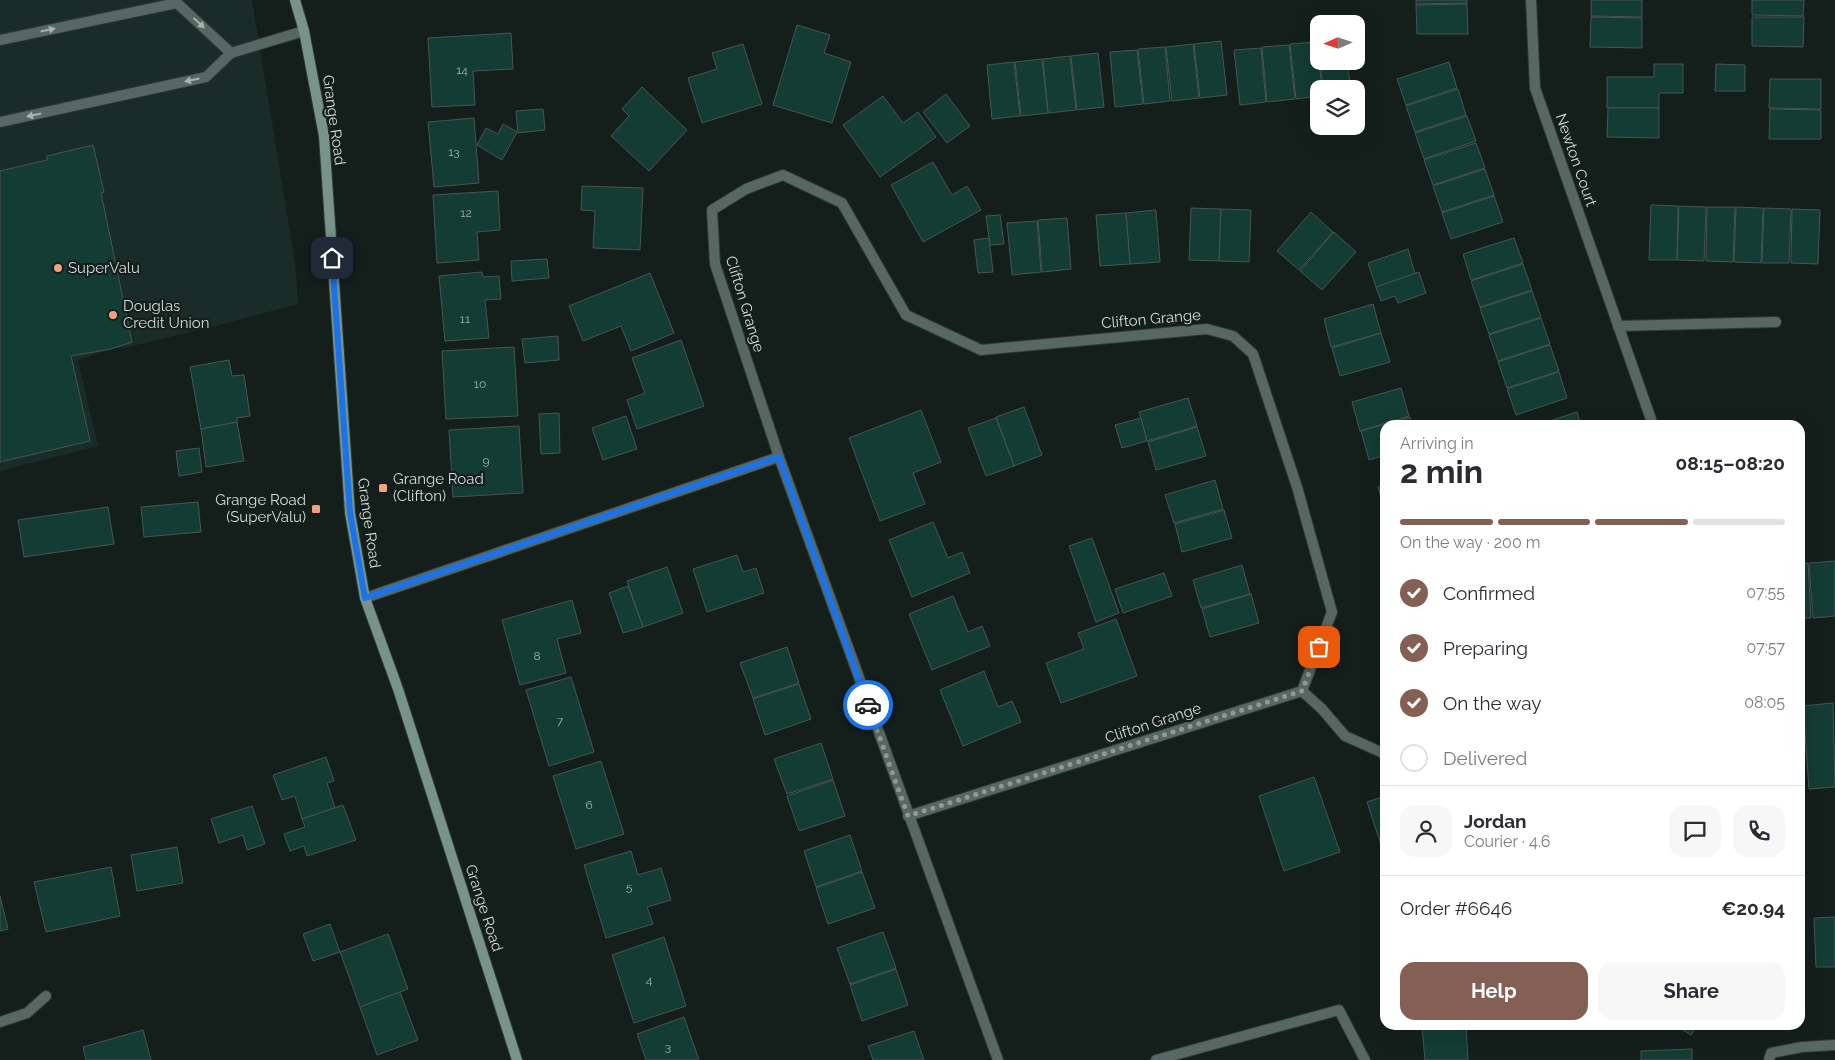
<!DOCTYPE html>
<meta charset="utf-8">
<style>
:root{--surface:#fff;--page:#f7f7f7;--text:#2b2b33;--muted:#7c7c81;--line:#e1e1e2;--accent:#846054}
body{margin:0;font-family:Raleway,sans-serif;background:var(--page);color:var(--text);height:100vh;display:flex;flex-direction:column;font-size:19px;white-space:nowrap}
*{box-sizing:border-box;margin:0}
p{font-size:16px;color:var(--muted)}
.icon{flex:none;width:28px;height:28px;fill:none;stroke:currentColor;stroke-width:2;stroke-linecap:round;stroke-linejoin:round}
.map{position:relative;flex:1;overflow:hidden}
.panel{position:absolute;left:1380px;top:420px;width:425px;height:610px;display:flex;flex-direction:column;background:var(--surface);border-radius:15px;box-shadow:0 5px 20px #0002}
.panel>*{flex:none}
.needle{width:32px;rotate:267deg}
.tools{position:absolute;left:1310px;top:15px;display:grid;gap:10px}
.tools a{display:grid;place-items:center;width:55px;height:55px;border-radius:10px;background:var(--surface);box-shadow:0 5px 20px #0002;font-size:25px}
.pin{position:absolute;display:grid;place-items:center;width:42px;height:42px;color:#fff;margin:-21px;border-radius:10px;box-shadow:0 2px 8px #0006}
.courier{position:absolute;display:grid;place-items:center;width:50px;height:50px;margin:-25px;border:4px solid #1a73e8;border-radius:50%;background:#fff;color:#222;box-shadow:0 1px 6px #0007}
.headline em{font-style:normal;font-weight:700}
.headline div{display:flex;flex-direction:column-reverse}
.headline{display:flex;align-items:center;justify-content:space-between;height:85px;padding:0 20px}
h1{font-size:32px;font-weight:700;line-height:38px}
.bar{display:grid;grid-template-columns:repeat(4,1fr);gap:8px 5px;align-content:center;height:60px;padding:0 20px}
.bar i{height:6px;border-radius:4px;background:var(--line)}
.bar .active{background:var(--accent)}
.bar p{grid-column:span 4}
.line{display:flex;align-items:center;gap:12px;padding:0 20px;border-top:1px solid var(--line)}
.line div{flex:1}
.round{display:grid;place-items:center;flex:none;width:52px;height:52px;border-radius:15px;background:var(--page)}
ol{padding:0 20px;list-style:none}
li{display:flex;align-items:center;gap:15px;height:55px}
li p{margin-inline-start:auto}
li .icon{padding:5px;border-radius:50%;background:var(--accent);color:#fff;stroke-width:4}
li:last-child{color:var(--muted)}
li i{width:28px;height:28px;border:2px solid var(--line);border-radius:50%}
.button{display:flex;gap:10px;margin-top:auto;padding:10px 20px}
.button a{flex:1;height:58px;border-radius:15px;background:var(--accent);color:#fff;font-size:20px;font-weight:700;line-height:58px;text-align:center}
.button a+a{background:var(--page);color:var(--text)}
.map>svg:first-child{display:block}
</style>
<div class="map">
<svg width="1835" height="1060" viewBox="0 0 1835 1060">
<rect width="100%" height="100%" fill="#141f1c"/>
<path fill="#1a2c28" d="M0,0H252L295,263L298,304L212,327L128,347L111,349L78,360L98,446L0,471Z"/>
<g fill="#133c33" stroke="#495552">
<path d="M1416,0H1467V3L1416,4Z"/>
<path d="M1591,0H1642V17L1591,16Z"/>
<path d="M1752,0H1804L1803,16L1752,15Z"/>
<path d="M1467,4L1468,34H1417L1416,5Z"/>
<path d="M1591,17L1642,18V48L1590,47Z"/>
<path d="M1752,17H1804L1803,47L1752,46Z"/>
<path d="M797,25L830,35L824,53L851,62L832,123L773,105Z"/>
<path d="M511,33L513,69L473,71L475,105L432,107L428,38Z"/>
<path d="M1221,41L1227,95L1200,98L1194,44Z"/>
<path d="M1317,42L1322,89H1319V96L1296,99L1290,44Z"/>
<path d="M743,44L762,104L702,123L688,78L717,69L712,53Z"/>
<path d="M1193,44L1199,98L1172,101L1166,47Z"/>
<path d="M1289,45L1295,99L1267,102L1262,47Z"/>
<path d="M1165,47L1170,101L1144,104L1138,49Z"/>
<path d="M1261,48L1266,102L1240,105L1234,50Z"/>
<path d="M1137,50L1143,104L1115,107L1110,52Z"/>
<path d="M1098,53L1104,107L1077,110L1071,56Z"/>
<path d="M1070,56L1076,110L1048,113L1043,59Z"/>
<path d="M1042,59L1048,113L1021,116L1015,62Z"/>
<path d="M1320,61H1348L1350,89H1323Z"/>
<path d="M1014,62L1020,116L992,119L987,65Z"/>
<path d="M1449,62L1457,88L1406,105L1397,79Z"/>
<path d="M1654,64H1683V93H1659V108H1607V77H1654Z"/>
<path d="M1716,64L1745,65V91H1715Z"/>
<path d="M1770,79H1821V109L1769,108Z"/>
<path d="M642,87L687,130L649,171L611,136L629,116L622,109Z"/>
<path d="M1458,89L1466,115L1415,132L1406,106Z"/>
<path d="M946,94L970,126L947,143L923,112Z"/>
<path d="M883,96L903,123L918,112L936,137L880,177L843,125Z"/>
<path d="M1608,108H1659V138L1607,137Z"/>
<path d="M543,109L545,130L518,133L516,111Z"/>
<path d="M1770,109L1821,110V139H1769Z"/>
<path d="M1467,116L1476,141L1424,159L1415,133Z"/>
<path d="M474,118L479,183L434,187L428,122Z"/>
<path d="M503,124L517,132L502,160L477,145L486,128L498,134Z"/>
<path d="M1476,143L1485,168L1433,185L1424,160Z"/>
<path d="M93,145L104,192L101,193L132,342L111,349L71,356L90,441L0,462V171L47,160V156Z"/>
<path d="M933,162L952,195L967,186L981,210L923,242L891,185Z"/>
<path d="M1485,169L1494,195L1442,212L1433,186Z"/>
<path d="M582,186L643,188L640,250L593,248L595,211L581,210Z"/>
<path d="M498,191L500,230L477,232L479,260L437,263L433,195Z"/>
<path d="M1494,196L1503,222L1451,239L1442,213Z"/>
<path d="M1651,205L1678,206L1677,260H1649Z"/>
<path d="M1679,206L1706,207L1704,261L1677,260Z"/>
<path d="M1707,207H1735L1733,262L1706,261Z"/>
<path d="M1736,207L1763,208L1761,263L1734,262Z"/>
<path d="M1191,208L1221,209L1219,261L1189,260Z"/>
<path d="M1764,208L1791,209L1789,263H1762Z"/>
<path d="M1221,209L1251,210L1249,262L1219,261Z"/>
<path d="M1792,209L1820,210L1818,264L1791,263Z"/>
<path d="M1156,210L1160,262L1130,264L1126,213Z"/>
<path d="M1311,212L1333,232L1299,270L1277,251Z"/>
<path d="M1126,213L1130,264L1100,266L1096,215Z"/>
<path d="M1000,215L1004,244L990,245L986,216Z"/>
<path d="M1067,218L1071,269L1042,272L1038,220Z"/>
<path d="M1037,221L1041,272L1012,275L1007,223Z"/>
<path d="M1334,232L1356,252L1322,290L1300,271Z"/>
<path d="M989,238L993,272L978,273L974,240Z"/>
<path d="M1514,238L1523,263L1471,280L1463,254Z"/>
<path d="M1408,249L1415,274L1376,287L1368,263Z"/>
<path d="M547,259L549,278L512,281L511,261Z"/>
<path d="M1523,264L1532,290L1480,307L1471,281Z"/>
<path d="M482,272L483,277L499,276L501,299L485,300L489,338L445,341L439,276Z"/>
<path d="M1419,272L1426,293L1398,303L1395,296L1381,301L1376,287Z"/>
<path d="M650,273L674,333L631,351L621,326L583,341L569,306Z"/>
<path d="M1532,291L1541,317L1489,334L1480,308Z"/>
<path d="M1373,304L1381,333L1331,347L1324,319Z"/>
<path d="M1541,318L1550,344L1498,361L1489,335Z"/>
<path d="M1381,333L1390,362L1340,376L1332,348Z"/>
<path d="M558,336L559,360L525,363L522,339Z"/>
<path d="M681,340L704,406L637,429L627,400L645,393L632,358Z"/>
<path d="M1550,345L1559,371L1507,388L1498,362Z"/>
<path d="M514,347L518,416L446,419L442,351Z"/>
<path d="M229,360L232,376L244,375L250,416L237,418V422L201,429L190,367Z"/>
<path d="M1559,372L1567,398L1516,415L1507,389Z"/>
<path d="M1401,388L1409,416L1360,431L1352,402Z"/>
<path d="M1188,398L1197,426L1147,441L1139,412Z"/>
<path d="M1024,407L1042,455L1014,466L996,417Z"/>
<path d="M921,410L941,462L913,473L925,504L880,521L849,438Z"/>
<path d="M1577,412L1581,425H1538Z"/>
<path d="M559,413L560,453L541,454L539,414Z"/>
<path d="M626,416L637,449L603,460L592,428Z"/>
<path d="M1410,417L1412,425H1385V455L1369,460L1361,431Z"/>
<path d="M996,418L1014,466L986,476L968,428Z"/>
<path d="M1141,418L1147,441L1122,448L1115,425Z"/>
<path d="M237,422L244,461L206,467L201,429Z"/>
<path d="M519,426L523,493L453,497L449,430Z"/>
<path d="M1197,427L1206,456L1156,470L1148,442Z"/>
<path d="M199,448L202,472L179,476L176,451Z"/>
<path d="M1215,480L1223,509L1174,523L1165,495Z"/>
<path d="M1385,485V510L1378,487Z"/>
<path d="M198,502L201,532L144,537L141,507Z"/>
<path d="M108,507L114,544L24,557L18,520Z"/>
<path d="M1224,510L1232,538L1182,552L1175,524Z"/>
<path d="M933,522L948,558L962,552L970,573L912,597L889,540Z"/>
<path d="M1092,538L1119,613L1096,622L1069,546Z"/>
<path d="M737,555L743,572L756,568L764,593L707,612L693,569Z"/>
<path d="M1835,561V616L1813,618L1809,563Z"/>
<path d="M1808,563L1811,618H1800V564Z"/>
<path d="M1242,565L1250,594L1201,608L1193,580Z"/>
<path d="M667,567L683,613L643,627L627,581Z"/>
<path d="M1164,573L1172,596L1123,613L1115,589Z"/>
<path d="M628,586L643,627L623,633L609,593Z"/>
<path d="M1251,594L1259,623L1210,637L1202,609Z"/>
<path d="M953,596L968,632L982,626L990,646L932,670L909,614Z"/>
<path d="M572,600L581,633L557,639L566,673L520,685L502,620Z"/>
<path d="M1116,619L1137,676L1061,703L1046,663L1084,649L1078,633Z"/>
<path d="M787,647L799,683L753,698L740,663Z"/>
<path d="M984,671L998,707L1012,701L1021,722L963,746L940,690Z"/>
<path d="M571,677L594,752L549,766L526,690Z"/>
<path d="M799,684L811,719L765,735L753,699Z"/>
<path d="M1833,703L1835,787L1809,789L1803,706Z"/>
<path d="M821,743L833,779L787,794L774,759Z"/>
<path d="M326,757L334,781L327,783L335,808L302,819L295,796L282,800L273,775Z"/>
<path d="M601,761L624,834L576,849L553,776Z"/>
<path d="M1314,777L1340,852L1284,871L1259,796Z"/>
<path d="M833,780L845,816L799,831L787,796Z"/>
<path d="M1385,796V847L1382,848L1367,802Z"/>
<path d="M343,805L356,840L307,856L304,846L290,851L284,834L305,827L302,819Z"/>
<path d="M252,806L265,844L247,850L243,835L219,843L211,819Z"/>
<path d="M850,835L862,871L816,887L804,851Z"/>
<path d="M177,847L183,883L137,891L131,855Z"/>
<path d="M631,851L638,875L661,868L671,900L647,907L653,924L606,938L584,865Z"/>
<path d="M111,867L120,916L46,932L34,882Z"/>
<path d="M862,872L875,908L828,924L816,888Z"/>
<path d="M0,896L8,929L0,931Z"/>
<path d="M1835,917V967H1816L1814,918Z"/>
<path d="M330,924L340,952L313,961L303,934Z"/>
<path d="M883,932L896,968L850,984L837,948Z"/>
<path d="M388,934L408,989L360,1007L340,952Z"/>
<path d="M664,937L686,1006L634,1023L612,955Z"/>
<path d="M896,969L908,1005L862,1021L850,985Z"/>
<path d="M400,992L418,1040L377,1055L360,1007Z"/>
<path d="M684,1017L699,1060H646L637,1034Z"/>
<path d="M1454,1025H1466L1468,1060H1425L1422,1027Z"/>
<path d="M1675,1025H1697L1691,1035Z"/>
<path d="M143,1030L151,1060H86L83,1047Z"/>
<path d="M914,1031L924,1060H873L868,1046Z"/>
<path d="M1692,1049V1060H1641V1051Z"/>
</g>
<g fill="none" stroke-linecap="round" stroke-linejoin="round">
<defs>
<g id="service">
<path d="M0,40L177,3L231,53"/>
<path d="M0,122L206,77L231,53L304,31"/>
</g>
<g id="minor">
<path d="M1531,0L1535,88L1653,425"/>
<path d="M1618,326L1776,322"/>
<path d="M365,598L779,457"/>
<path d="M1302,691L1322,709L1345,736L1383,753H1385"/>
<path d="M908,816L1302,691L1332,612L1297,487L1253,354L1233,336L1207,329L981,350L906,315L842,203L783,175L746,189L712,210L715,264L779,457L998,1060"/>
<path d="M0,1022L27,1013L46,996"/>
<path d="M1156,1060L1339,1010L1365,1060"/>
<path d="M1769,1060L1771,1053L1802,1047L1835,1045"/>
</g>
<path id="secondary" d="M295,0L304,31L324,136L350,513L365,598L398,689L517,1060"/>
</defs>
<use href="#service" stroke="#2f3936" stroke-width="12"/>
<use href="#minor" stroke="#2f3936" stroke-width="12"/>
<use href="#secondary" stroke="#2f3936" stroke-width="12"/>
<use href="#service" stroke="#576763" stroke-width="10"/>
<use href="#minor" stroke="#576763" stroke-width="10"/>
<use href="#secondary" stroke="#77938b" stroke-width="10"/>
</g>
<defs><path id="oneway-solid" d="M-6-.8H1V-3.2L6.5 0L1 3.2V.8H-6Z" transform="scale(1.25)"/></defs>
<g fill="#a8b2af">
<use href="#oneway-solid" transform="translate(199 23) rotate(43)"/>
<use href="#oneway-solid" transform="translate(48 30) rotate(-12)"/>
<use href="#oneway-solid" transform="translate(192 80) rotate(168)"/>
<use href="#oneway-solid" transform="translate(34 115) rotate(168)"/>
</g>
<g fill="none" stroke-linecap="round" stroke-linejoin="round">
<path stroke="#909996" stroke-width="5" stroke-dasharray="0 9" d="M868,705L908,816L1302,691L1319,647"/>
<path stroke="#1a73e8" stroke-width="6" d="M332,258L350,513L365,598L779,457L868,705"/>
</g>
<g fill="#f1a17d" stroke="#141f1c" stroke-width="2">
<circle cx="58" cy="268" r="5"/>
<circle cx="113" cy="315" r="5"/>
<rect x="378" y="483" width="10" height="10" rx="2.5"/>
<rect x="311" y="504" width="10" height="10" rx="2.5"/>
</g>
<g text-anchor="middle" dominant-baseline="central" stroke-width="4.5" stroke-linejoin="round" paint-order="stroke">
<g font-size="12" fill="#a3b2af">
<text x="462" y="70">14</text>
<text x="454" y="152">13</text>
<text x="466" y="213">12</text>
<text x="465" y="319">11</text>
<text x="480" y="384">10</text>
<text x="486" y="461">9</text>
<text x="537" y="656">8</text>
<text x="560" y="721">7</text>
<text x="589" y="805">6</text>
<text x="629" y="887">5</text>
<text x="649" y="980">4</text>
<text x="668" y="1047">3</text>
</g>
<g font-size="15" fill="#d3dad8" stroke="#141f1c">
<text transform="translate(334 120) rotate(82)">Grange Road</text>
<text transform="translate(1576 160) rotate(71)">Newton Court</text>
<text transform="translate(745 304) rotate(73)">Clifton Grange</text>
<text transform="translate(1151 319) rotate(-5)">Clifton Grange</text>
<text transform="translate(369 523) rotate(82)">Grange Road</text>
<text transform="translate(1153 723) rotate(-18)">Clifton Grange</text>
<text transform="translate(484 908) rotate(72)">Grange Road</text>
</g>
<g font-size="15" fill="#d3dad8" stroke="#141f1c" text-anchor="start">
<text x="68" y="268">SuperValu</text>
<text x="123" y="306">Douglas<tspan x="123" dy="17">Credit Union</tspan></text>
<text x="393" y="479">Grange Road<tspan x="393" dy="17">(Clifton)</tspan></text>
<text x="306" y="500" text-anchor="end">Grange Road<tspan x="306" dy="17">(SuperValu)</tspan></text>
</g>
</g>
</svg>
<div class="tools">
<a><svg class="needle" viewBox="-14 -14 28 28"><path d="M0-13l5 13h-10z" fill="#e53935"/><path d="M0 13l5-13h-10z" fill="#7c7c81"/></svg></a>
<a><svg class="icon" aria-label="layers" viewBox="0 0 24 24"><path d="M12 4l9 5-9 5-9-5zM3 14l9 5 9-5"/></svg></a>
</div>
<div class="pin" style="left:1319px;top:647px;background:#ea580c"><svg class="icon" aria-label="bag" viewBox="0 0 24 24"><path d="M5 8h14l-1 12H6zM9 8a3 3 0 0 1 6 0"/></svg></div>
<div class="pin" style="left:332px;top:258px;background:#1f2937"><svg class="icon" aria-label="home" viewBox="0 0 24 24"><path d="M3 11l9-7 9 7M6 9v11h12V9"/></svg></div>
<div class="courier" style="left:868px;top:705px"><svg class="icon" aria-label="car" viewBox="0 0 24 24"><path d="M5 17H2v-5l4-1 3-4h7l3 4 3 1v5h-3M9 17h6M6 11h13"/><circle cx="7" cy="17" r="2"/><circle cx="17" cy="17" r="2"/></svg></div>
<section class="panel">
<div class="headline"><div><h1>2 min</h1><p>Arriving in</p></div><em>08:15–08:20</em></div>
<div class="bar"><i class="active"></i><i class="active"></i><i class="active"></i><i></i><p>On the way · 200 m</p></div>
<ol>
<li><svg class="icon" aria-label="check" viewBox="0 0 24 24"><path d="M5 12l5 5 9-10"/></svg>Confirmed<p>07:55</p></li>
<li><svg class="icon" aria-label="check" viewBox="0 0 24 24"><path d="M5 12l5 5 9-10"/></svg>Preparing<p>07:57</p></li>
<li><svg class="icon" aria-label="check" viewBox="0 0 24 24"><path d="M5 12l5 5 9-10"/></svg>On the way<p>08:05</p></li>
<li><i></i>Delivered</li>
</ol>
<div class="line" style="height:90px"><a class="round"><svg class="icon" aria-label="person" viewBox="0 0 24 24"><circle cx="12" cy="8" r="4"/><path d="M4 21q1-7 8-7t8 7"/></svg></a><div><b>Jordan</b><p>Courier · 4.6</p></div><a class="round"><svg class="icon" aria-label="chat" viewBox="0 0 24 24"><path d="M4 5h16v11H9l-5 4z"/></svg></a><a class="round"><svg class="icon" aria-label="phone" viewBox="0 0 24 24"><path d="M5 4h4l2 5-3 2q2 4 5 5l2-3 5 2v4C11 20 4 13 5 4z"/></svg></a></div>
<div class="line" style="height:65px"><div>Order #6646</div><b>€20.94</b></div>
<div class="button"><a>Help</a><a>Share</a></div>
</section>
</div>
